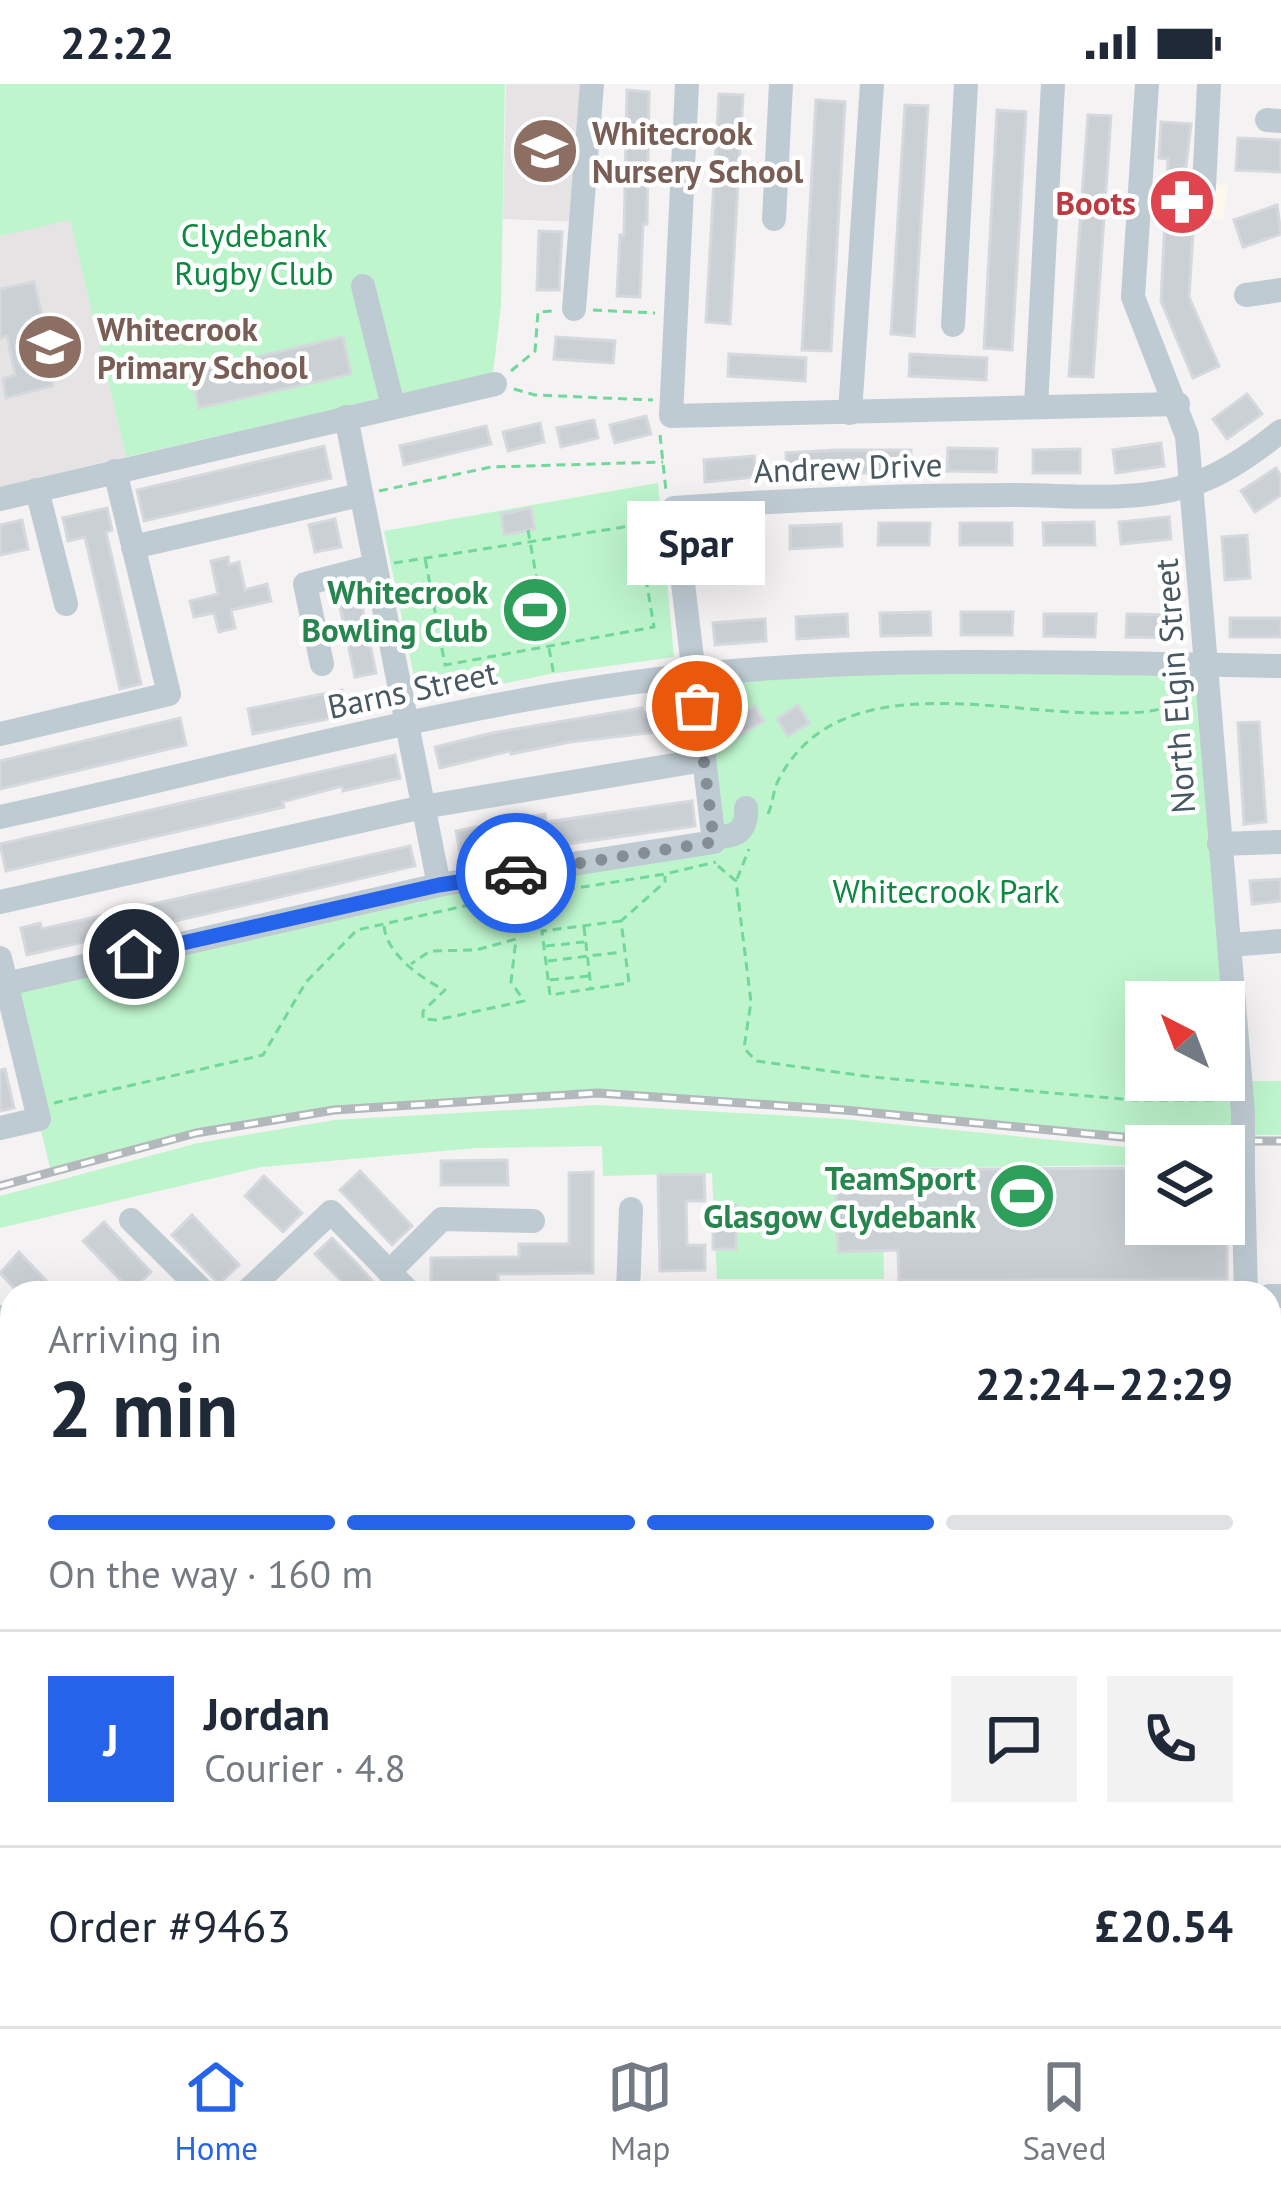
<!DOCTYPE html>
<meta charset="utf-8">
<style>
:root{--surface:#fff;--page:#f2f2f3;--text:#1f2937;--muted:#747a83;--line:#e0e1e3;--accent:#2563eb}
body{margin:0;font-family:"PT Sans",sans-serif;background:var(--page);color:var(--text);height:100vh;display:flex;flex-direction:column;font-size:45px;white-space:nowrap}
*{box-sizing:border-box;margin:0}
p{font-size:39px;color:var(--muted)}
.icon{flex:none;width:66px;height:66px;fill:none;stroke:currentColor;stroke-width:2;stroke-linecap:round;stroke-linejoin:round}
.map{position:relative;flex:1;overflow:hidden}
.sheet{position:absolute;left:0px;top:1197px;width:1281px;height:747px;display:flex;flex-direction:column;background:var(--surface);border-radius:36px 36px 0 0;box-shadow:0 12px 48px #0002}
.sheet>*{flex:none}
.needle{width:78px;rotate:318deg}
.buttons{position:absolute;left:1125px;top:897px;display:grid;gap:24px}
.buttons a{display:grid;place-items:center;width:120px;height:120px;border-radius:0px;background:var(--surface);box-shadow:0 12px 48px #0002;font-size:60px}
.pin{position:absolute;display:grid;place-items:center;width:102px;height:102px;color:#fff;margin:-51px;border:6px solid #fff;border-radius:50%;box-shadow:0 3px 12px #0007}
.courier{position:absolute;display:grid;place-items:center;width:120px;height:120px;margin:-60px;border:9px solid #2563eb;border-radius:50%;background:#fff;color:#222;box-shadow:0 3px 15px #0007}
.bubble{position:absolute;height:84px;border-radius:0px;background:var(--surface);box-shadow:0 12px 48px #0002;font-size:39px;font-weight:600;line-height:84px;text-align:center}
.summary em{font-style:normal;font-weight:600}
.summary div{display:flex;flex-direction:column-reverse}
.summary{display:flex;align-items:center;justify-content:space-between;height:204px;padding:0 48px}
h1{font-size:78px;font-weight:600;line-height:90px}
.bar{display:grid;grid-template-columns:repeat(4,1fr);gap:18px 12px;align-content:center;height:144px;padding:0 48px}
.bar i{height:15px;border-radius:9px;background:var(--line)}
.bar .selected{background:var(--accent)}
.bar p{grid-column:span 4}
.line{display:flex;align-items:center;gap:30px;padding:0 48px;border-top:3px solid var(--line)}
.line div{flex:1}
.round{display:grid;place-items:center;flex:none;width:126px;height:126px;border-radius:0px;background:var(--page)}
.status{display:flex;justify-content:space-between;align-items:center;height:84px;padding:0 60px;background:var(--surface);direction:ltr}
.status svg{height:33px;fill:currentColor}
.dock{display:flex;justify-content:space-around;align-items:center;height:168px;border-top:3px solid var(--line);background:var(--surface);font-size:33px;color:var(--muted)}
.dock a{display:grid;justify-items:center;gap:6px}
.dock .selected{color:var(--accent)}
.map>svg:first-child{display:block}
</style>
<div class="status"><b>22:22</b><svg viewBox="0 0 49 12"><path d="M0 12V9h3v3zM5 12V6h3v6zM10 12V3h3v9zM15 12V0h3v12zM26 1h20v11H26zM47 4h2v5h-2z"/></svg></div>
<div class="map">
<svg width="1281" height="1942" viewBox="0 0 1281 1942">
<rect width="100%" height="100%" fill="#f4f2f2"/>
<path fill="#fef7ec" d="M1158,95L1228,101L1223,136L1155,130Z"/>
<g fill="#e6e3e4">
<path d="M506,0H592L581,138L503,135Z"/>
<path d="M70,135L126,373L0,403V152Z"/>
<path d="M0,1889L12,1902V1932H27L31,1942H0Z"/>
</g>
<g fill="#bef5cd" fill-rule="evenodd">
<path d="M0,0H505L501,221L493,289L126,373L70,136L0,152Z"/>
<path d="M658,399L674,573L550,590L419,617L384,447Z"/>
<path d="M1205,581L1243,1054C1073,1061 905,1027 735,1018C602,1011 467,1010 335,1025C238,1037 145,1063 51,1088L6,900L713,758L692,591ZM1146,918H1224V996H1146Z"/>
<path d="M1250,997H1281V1051H1251Z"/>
<path d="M598,1021L843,1035L1146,1065V1081L882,1084L884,1195H717L712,1089L603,1092L602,1062L477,1064L261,1083L0,1144V1112L198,1059L335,1036Z"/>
</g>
<g fill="#cbd0d5" stroke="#d5d9de" stroke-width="3">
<path d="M627,6L649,8L647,140H643L640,213L617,212L620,151L624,152Z"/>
<path d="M719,10L743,11L730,240L706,238Z"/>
<path d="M816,16L845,18L831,267L802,266Z"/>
<path d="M905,21L928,22L914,252L891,250Z"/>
<path d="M997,26L1026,28L1012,266L984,264Z"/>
<path d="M1088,31L1111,32L1093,293L1069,292Z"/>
<path d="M1161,38L1191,40L1183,108L1203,120V132H1194L1189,213L1219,282L1193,294L1161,217L1168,75L1159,74Z"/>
<path d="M1238,54L1281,56V88L1236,86Z"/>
<path d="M1277,121L1281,150L1243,163L1234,136Z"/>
<path d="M539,147L562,148L559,206H537Z"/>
<path d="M34,198L52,271L47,273L53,302L6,314L3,295L15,291L7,252L0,254V205Z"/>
<path d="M343,253L351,290L199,324L191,288Z"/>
<path d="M556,253L615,257L613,279L554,275Z"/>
<path d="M729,270L806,274L805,297L728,292Z"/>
<path d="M910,270L987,274L986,296L909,292Z"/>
<path d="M1247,310L1262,330L1227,355L1213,335Z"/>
<path d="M646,332L651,350L615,359L610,341Z"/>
<path d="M594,336L598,354L561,363L557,344Z"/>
<path d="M540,339L544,358L508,367L503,348Z"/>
<path d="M486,342L491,360L404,381L400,362Z"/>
<path d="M1161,359L1164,382L1116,389L1113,366Z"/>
<path d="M324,362L331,394L144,437L137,406Z"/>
<path d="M948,364L997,365L996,388L947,387Z"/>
<path d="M1080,365V389H1033V366Z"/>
<path d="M836,366H911V388L787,391L786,369Z"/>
<path d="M754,372L756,393L705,398L704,376Z"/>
<path d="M1276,384L1281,392V411L1255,428L1241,407Z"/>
<path d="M107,424L112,446L106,448L141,600L120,605L85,453L68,457L63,434Z"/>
<path d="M531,424L535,445L504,451L501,430Z"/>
<path d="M1169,433L1171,455L1121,460L1119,438Z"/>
<path d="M335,435L341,463L315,468L309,441Z"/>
<path d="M22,436L28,465L0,471V441Z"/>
<path d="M1094,438L1095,461H1044L1043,439Z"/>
<path d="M879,439H930L929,461H878Z"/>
<rect x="960" y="439" width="52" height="22"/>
<path d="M841,440L842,462L790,465V442Z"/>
<path d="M752,445L754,467L703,472L701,449Z"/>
<path d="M1247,451L1250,494L1225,496L1222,453Z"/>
<path d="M228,473L229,481L239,478L245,506L267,500L271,517L231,526L235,544L219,548L214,529L194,533L190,517L218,510L211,477Z"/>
<path d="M358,503L376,589L355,593L337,509Z"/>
<path d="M930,528L931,551L881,552L880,529Z"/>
<path d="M961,528H1013L1012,551H961Z"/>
<path d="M847,530L848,552L797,555L796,533Z"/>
<path d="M1044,530H1096L1095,553L1044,552Z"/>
<path d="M1127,530L1178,531V554L1126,553Z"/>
<rect x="1230" y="534" width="51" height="19"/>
<path d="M765,535L766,557L715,561L713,539Z"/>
<path d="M342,606L347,631L253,650L248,625Z"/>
<path d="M798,621L809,639L788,652L777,635Z"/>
<path d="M755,622L764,637L735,654L726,639Z"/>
<path d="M642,624L643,629L681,624L684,645L570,658L511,670L510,667L440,684L435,663L492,649Z"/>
<path d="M180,634L186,661L0,705V677Z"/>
<path d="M1259,638L1266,738L1244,740L1238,639Z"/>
<path d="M395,671L400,694L343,707L342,702L282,718L284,723L6,787L0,760Z"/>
<path d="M692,717L695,742L461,775L456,747L545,730L546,738Z"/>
<path d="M410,762L415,782L27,871L21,844L40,839L42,845Z"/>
<path d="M1281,795V817L1252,820L1250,797Z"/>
<path d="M5,985L14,1024L0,1027V986Z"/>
<path d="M507,1076L508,1101H441V1077Z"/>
<path d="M1146,1084V1140H1227V1195L899,1196L898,1166L838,1168L835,1086Z"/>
<path d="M360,1087L412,1142L392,1161L340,1106Z"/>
<path d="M593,1088V1189L498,1190V1198H431V1174L519,1173V1160H569V1089Z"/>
<path d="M704,1090L705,1117H686L687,1161H705V1186L660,1187L658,1091Z"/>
<path d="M264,1092L302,1129L283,1148L245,1112Z"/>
<rect x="713" y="1121" width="23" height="44"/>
<path d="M192,1131L239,1181L219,1200L172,1151Z"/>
<path d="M104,1138L151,1188L131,1207L83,1157Z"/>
<path d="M332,1154L358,1181L383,1209H353L315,1170Z"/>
<path d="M19,1168L58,1209H19L0,1189Z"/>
</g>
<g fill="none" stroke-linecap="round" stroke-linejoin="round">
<g stroke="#71d79b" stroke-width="3" stroke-dasharray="9 6" stroke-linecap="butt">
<path d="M593,226L655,229"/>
<path d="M511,287L535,267L538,228L553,227"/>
<path d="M514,305L535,311L653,316"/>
<path d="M660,351L666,407"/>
<path d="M379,407L491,383L663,378"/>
<path d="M528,446L554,592"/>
<path d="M394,479L637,441L654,543L445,581L425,474"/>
<path d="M768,730C773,719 773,706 779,695C839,580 1002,631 1106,629C1135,629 1162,630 1186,613"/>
<path d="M718,782L736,797L751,918L744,964L756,977L872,993L1041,1008L1134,1016H1213V1008L1222,1009"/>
<path d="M737,795L749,765"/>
<path d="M621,837L542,847L550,911L629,899L621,837L665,798V792"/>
<path d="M384,842C386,869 421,895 445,906L423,927V935L436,936L524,917L511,898L516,855L476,866L430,867L411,880"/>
<path d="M584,843L591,904"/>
<path d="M546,862L584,858"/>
<path d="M548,877L622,868"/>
<path d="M550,896L589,892"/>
<path d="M54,1019L263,971L306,898L357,846L469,821L665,790L716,778"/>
<path d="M1269,1742L1281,1743"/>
</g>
<g stroke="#bfcbd3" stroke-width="24">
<path d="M687,0L671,332L1178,320"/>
<path d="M1147,0L1133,213L1187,352L1243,1029"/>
<path d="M1267,36L1281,37"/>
<path d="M1204,104L1209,0"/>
<path d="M774,135L781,0"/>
<path d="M363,202L393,322"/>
<path d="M1246,211L1281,206"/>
<path d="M574,225L592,0"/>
<path d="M953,241L966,0"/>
<path d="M1036,322L1053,0"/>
<path d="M850,329L872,0"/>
<path d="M346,333L439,801"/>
<path d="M37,406L66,520"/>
<path d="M0,415L495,300"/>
<path d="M133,463L360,411"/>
<path d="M322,580L305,500L374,482"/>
<path d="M0,650L169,610L115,387"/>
<path d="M0,733C230,683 457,617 692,591C887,570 1086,580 1281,582"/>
<path d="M713,753C736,753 747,748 746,724"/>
<path d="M1219,760L1281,758"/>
<path d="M0,818L423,723L704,676"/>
<path d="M1230,861L1281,857"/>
<path d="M0,874L39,1035L0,1044"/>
<path d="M6,900L439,801L714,758L674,424C787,416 900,411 1013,411C1071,411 1130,419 1187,402C1220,393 1254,369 1281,347"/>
<path d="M1243,1092L1246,1209"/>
<path d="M131,1136L205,1209"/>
<path d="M389,1188L442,1135L533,1137"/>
<path d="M245,1209L331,1128L410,1209"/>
<path d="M628,1209L631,1125"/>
<path d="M1269,1212H1281"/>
<path d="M0,1233L12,1246"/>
<path d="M0,1269L12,1265"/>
<path d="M0,1343L12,1339"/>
<path d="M0,1385L12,1381"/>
<path d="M0,1686H12"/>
<path d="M1269,1701L1281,1703"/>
<path d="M1269,1803L1281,1801"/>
<path d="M0,1878L12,1881"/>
<path d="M36,1932L41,1942"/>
<path d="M257,1932L318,1942"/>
<path d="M702,1942L781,1932"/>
<path d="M854,1942L858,1932"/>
</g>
<g stroke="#afc5d3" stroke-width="30">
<path d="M1269,1444H1281"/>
<path d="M0,1464H12"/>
<path d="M1269,1471L1281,1469"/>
<path d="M0,1490H12"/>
</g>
<defs>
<path id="rail" d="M0,1102L196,1049L334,1026L598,1009L844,1026L1163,1057H1281"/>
</defs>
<use href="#rail" stroke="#b3b8bd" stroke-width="9"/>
<use href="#rail" stroke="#fff" stroke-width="4.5" stroke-dasharray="14" stroke-linecap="butt"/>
<path stroke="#bfcbd3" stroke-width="24" d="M1243,1029V1092"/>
</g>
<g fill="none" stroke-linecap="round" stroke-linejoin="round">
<path stroke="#848e94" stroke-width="12" stroke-dasharray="0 21.6" d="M516,789L714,758L697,622"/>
<path stroke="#2563eb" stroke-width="15" d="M134,870L439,801L516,789"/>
</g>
<defs>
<symbol id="school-disc" viewBox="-11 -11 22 22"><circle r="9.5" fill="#8d6e63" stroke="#fff"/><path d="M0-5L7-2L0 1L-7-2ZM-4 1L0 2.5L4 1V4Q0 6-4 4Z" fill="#fff"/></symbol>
<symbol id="pharmacy-disc" viewBox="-11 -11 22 22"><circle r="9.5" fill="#e0444e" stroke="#fff"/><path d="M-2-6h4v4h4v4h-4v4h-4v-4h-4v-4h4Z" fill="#fff"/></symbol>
<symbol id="stadium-disc" viewBox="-11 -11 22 22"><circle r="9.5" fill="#2e9e5b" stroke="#fff"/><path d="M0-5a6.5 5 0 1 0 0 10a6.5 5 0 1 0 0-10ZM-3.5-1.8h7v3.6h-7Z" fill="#fff"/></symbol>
</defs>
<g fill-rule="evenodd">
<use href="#school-disc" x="507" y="29" width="76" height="76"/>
<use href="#pharmacy-disc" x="1144" y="80" width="76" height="76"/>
<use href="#school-disc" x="12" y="225" width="76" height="76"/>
<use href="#stadium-disc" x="497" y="488" width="76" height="76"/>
<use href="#stadium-disc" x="984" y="1074" width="76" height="76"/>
</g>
<g text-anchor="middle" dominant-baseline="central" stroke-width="9" stroke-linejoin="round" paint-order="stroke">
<g font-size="33" font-weight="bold" fill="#785e54" stroke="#fff" text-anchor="start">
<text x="592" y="48">Whitecrook<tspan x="592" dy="38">Nursery School</tspan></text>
<text x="97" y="244">Whitecrook<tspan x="97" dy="38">Primary School</tspan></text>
</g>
<g font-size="33" font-weight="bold" fill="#be3a42" stroke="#fff" text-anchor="end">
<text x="1136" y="118">Boots</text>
</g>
<g font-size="33" fill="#0d883f" stroke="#fff">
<text x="254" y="150">Clydebank<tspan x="254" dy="38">Rugby Club</tspan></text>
<text x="946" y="806">Whitecrook Park</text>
</g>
<g font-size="33" fill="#475862" stroke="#fff">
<text transform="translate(848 383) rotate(-2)">Andrew Drive</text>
<text transform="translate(1174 602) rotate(-94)">North Elgin Street</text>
<text transform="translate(412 605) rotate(-12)">Barns Street</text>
</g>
<g font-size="33" font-weight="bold" fill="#27864d" stroke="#fff" text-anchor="end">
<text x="488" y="507">Whitecrook<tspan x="488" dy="38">Bowling Club</tspan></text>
<text x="976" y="1093">TeamSport<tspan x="976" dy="38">Glasgow Clydebank</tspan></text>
</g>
</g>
</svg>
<div class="buttons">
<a><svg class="needle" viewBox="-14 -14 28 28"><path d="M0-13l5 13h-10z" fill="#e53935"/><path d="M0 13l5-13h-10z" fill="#747a83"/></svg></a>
<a><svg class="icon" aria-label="layers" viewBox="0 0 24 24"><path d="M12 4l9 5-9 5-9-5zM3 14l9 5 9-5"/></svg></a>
</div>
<div class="pin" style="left:697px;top:622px;background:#ea580c"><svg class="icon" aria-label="bag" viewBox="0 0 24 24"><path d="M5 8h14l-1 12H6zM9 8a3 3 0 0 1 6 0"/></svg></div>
<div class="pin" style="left:134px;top:870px;background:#1f2937"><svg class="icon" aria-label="home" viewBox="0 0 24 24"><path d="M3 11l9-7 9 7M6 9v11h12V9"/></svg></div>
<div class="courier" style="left:516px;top:789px"><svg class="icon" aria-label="car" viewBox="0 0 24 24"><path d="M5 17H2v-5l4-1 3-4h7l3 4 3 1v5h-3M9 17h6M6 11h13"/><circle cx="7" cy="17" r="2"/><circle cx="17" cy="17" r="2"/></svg></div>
<div class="bubble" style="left:627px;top:417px;width:138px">Spar</div>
<section class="sheet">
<div class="summary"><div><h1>2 min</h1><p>Arriving in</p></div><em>22:24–22:29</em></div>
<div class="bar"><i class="selected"></i><i class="selected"></i><i class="selected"></i><i></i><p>On the way · 160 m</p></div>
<div class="line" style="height:216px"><b class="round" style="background:var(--accent);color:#fff">J</b><div><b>Jordan</b><p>Courier · 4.8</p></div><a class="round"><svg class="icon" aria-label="chat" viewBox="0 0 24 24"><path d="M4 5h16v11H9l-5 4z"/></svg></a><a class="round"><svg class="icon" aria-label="phone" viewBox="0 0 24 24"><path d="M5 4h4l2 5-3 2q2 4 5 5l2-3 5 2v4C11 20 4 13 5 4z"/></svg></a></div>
<div class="line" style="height:156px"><div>Order #9463</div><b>£20.54</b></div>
</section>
</div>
<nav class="dock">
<a class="selected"><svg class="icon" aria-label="home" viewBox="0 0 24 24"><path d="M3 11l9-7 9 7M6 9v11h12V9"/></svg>Home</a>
<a><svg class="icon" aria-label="map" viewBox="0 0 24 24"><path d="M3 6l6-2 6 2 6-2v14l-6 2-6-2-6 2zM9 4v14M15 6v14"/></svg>Map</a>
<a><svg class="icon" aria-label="saved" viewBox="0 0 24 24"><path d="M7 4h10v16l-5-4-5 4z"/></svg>Saved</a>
</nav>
